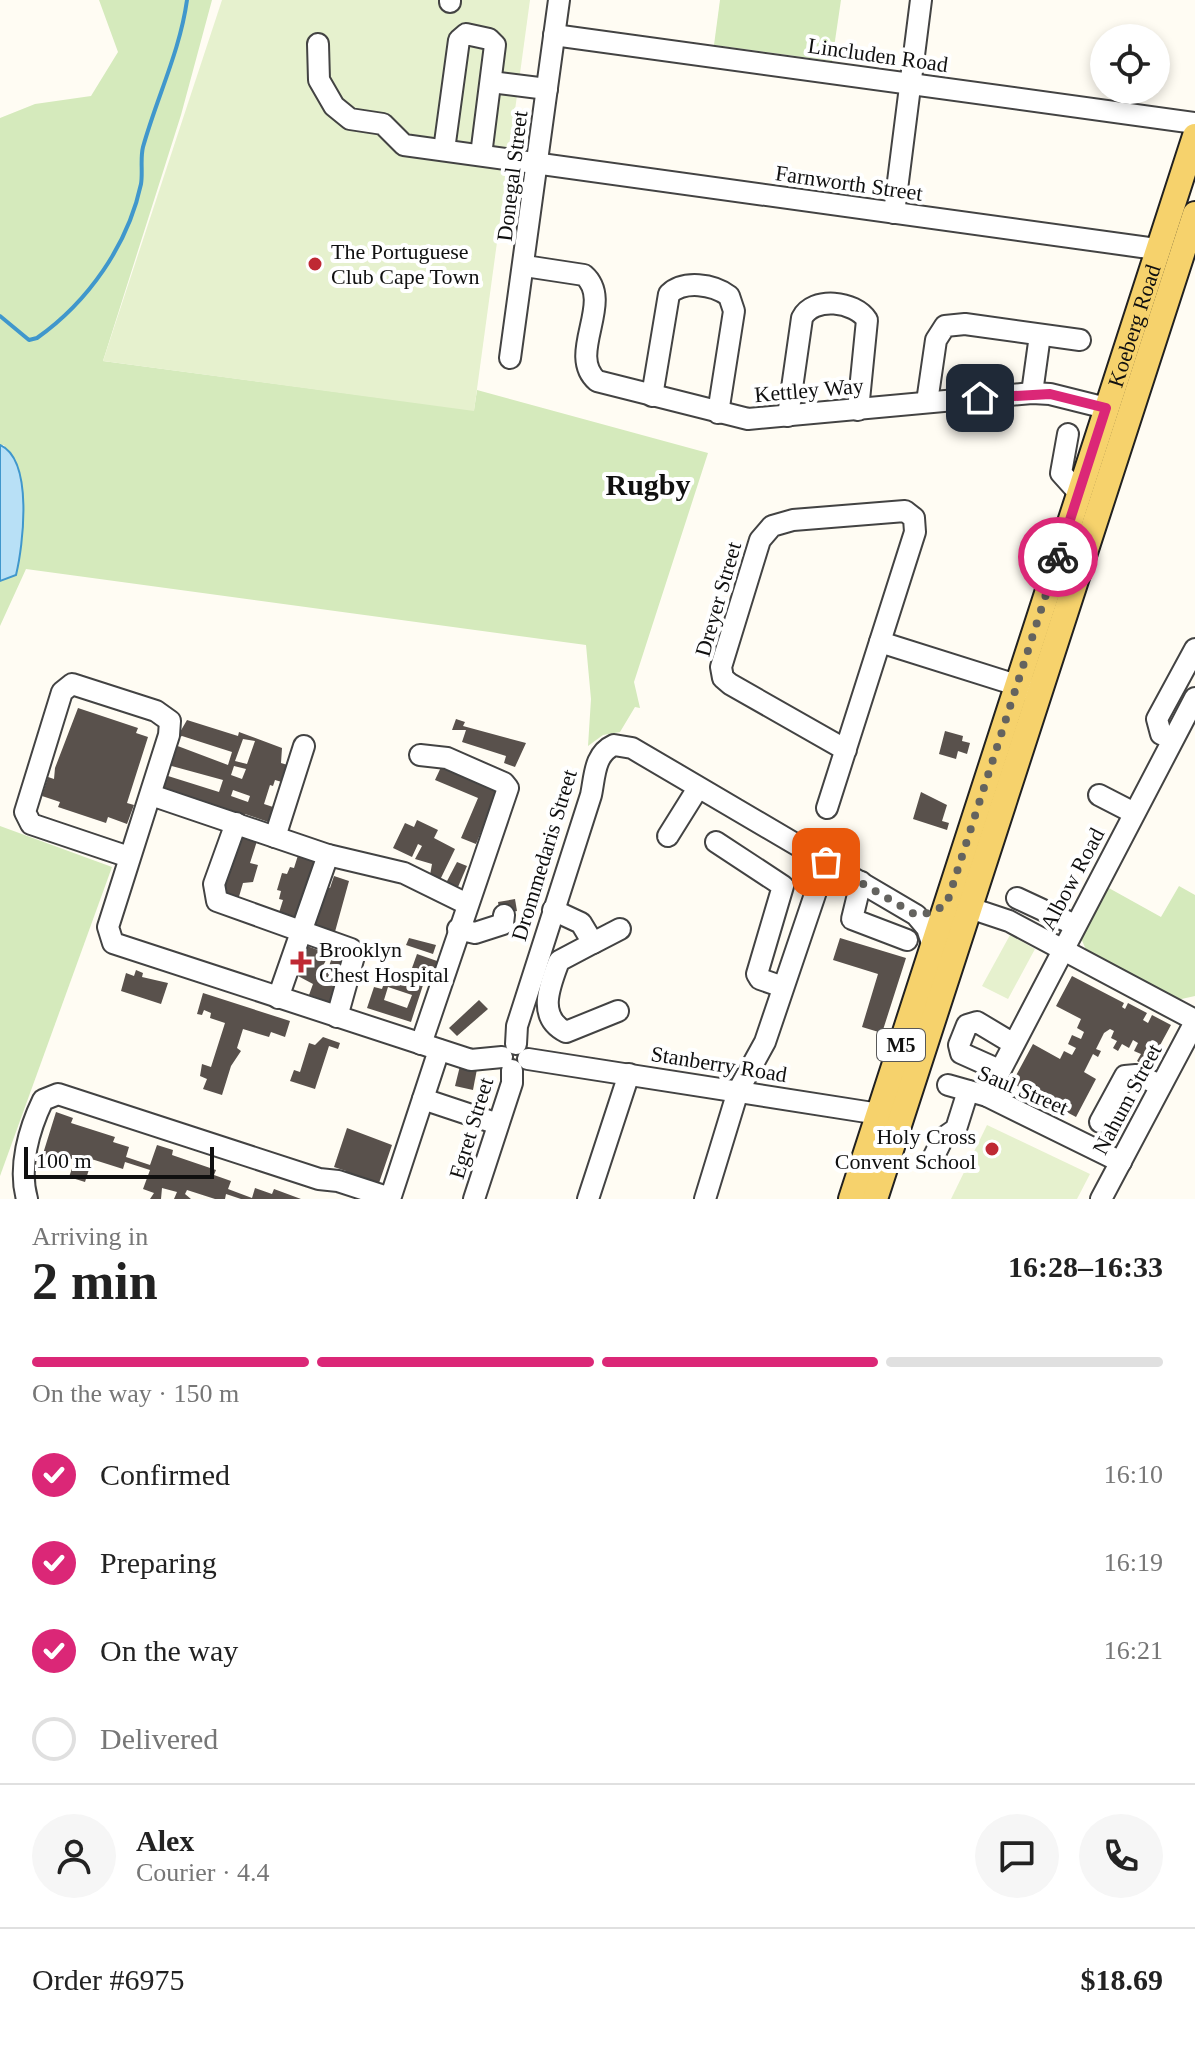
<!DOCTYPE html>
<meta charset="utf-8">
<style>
:root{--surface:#fff;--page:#f6f6f6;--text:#222;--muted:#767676;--line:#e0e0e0;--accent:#db2777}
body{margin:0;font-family:Georgia,serif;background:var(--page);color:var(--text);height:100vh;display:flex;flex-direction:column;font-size:30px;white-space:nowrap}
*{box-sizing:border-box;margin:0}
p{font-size:26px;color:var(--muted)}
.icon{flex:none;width:44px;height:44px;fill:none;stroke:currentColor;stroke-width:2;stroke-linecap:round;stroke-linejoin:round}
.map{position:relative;height:1199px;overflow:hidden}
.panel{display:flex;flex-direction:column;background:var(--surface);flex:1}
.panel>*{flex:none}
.controls{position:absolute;left:1090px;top:24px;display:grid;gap:16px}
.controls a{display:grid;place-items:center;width:80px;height:80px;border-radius:50%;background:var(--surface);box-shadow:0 4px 12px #0003;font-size:40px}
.scale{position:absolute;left:24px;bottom:20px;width:190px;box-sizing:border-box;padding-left:8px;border:4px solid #101010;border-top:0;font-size:22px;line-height:28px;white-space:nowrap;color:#101010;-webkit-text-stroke:6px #fff;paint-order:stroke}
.pin{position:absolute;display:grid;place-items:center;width:68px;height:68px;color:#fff;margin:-34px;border-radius:16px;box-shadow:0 4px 12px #0006}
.courier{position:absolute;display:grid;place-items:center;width:80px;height:80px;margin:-40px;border:6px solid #db2777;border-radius:50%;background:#fff;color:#222;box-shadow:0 2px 10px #0007}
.head em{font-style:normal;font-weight:700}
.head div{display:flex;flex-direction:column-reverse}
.head{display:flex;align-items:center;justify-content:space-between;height:136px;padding:0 32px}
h1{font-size:52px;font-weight:700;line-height:60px}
.bar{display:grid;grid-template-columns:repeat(4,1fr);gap:12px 8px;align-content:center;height:96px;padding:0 32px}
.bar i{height:10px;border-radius:6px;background:var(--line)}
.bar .active{background:var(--accent)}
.bar p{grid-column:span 4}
.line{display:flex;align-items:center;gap:20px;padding:0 32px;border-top:2px solid var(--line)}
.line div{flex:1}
.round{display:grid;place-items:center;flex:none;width:84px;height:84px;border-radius:42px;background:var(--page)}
ol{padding:0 32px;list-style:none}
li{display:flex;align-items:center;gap:24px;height:88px}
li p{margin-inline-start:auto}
li .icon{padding:8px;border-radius:50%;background:var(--accent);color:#fff;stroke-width:4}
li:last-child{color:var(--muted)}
li i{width:44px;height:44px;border:4px solid var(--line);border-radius:50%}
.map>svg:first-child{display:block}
</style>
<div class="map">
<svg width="1195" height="1199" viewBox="0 0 1195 1199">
<rect width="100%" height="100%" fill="#fffcf3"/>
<g fill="#d5eabc">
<path d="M99,0H212L181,115L103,361L474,410L477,390L708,453L634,682L640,708L635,707L620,732L603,735L588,746L591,699L586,645L26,569L0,626V581L16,575C27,525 27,491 4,445H0V118L35,104L91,96L118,52Z"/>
<path d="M720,0H841L832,61L714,45Z"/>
<path d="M0,826L112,867L0,1176Z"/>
<path d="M1179,886L1195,895V996L1177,1000L1087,952L1080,936L1107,887L1161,917Z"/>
</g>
<g fill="#e6f1ce">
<path d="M222,0H530L474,411L103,361Z"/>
<path d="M1010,935L1035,949L1008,999L982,986Z"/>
<path d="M987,1125L1090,1174L1077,1199H951Z"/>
</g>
<path fill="#b8e0f6" stroke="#4097cc" stroke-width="2" d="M0,445C34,460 23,546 16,575L0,581Z"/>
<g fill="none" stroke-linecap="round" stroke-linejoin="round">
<path stroke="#4097cc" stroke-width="4" d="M0,316L29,340L37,338C88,302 128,245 141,184C143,172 140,159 143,147C157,97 180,51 187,0"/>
</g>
<g fill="#59514c" fill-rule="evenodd">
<path d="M78,708L138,728L136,733L148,737L127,803L134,805L127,824L108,817L106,823L58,807L60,802L42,796L48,777L54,779L55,768Z"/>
<path d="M456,719L465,722L463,726L526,743L515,767L504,763L506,756L462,742L466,730H452Z"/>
<path d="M187,720L238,736L239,732L282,748L281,763L291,766L285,783L275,780L273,786L270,785L264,804L276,808L271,823L245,814L244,817L163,789L168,776L219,792L223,780L168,765L175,745L228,765L232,752L182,736L176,739ZM243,739L255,741L247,764L235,761ZM234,766L246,769L242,779L231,775ZM233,790L250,796L248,802L231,796Z"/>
<path d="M945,731L963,736L962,741L970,743L967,754L958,751L956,759L939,754Z"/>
<path d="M442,765L499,788L476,844L461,838L478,798L435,780Z"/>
<path d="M921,792L947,805L942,821L949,823L947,830L913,819Z"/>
<path d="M417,820L438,830L434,838L455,849L440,880L430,875L432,864L415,859L422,846L418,844L412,857L393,848L405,823L414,827Z"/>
<path d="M241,837L257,841L250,863L258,865L253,882L243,883L238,900L218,892Z"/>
<path d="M300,849L319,856L297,925L277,919L283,900L279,899L281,891L277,890L282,873L287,874L290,867L294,868Z"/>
<path d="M457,862L467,866L458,887L446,883Z"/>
<path d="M334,876L349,881L333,939L308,930L323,886L330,888Z"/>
<path d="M515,899L517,911L500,914L498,902Z"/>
<path d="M409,938L436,945L433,954L406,945Z"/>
<path d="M840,938L906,958L882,1033L862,1027L878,974L833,960Z"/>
<path d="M307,946L329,954L322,968L329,966L333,955L343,958L339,969L345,971L335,1004L309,995L313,984L298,976Z"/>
<path d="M417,954L440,962L435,976L412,968Z"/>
<path d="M136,970L143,973L142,977L168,983L161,1004L121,991L126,973L134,976Z"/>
<path d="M388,971L424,982L411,1022L367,1008L374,987L382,989ZM388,987L412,995L407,1008L384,1000Z"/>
<path d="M1072,976L1124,1003L1122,1007L1125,1009L1128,1003L1147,1013L1143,1020L1148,1023L1152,1015L1171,1025L1152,1060L1145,1057L1142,1064L1137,1061L1141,1054L1134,1051L1138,1043L1133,1040L1129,1048L1122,1044L1118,1051L1113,1048L1117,1041L1111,1038L1114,1031L1110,1029L1104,1033L1096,1049L1101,1051L1098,1057L1093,1054L1084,1072L1096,1079L1076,1117L1012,1083L1033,1044L1060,1059L1064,1051L1072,1055L1076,1048L1068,1044L1072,1035L1081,1039L1084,1032L1077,1028L1081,1019L1056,1006Z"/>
<path d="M203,993L290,1021L285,1037L271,1032L269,1037L243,1029L237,1048L241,1051L231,1066L222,1095L203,1089L207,1079L200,1076L202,1064L211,1067L225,1023L210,1018L211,1013L204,1010L202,1015L197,1014Z"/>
<path d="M479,1000L488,1009L457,1036L449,1028Z"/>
<path d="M323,1037L340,1043L338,1049L329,1046L315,1089L290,1081L294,1070L300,1072L309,1043L315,1045Z"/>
<path d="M460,1066L477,1069L473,1090L455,1086Z"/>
<path d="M56,1112L73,1118L71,1123L115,1137L113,1142L129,1147L126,1157L150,1165L157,1145L173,1150L172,1155L216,1170L214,1175L231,1181L228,1189L252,1198L255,1188L272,1194L274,1189L301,1199H241L226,1194L225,1199H215L187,1190L185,1194L191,1199H174L177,1192L162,1188L161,1199H150L154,1193L143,1189L150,1170L125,1162L123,1169L85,1157L84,1161L91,1163L85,1182L69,1177L75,1160L60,1155L57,1162L42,1157Z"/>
<path d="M347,1128L392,1145L379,1183L345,1174L346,1171L334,1167Z"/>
</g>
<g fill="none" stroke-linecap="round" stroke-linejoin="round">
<defs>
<g id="minor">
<path d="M450,2V0"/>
<path d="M554,35L1195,123"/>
<path d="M318,44L319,80L334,106L350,119L383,124L404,145L1156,249"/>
<path d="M491,82L547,89"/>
<path d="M444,150L459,40L466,34L489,39L495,45L481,155"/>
<path d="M894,213L921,0"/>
<path d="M525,266L584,275C615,302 566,354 597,381L748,419L1032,393L1050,394L1106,408"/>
<path d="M510,358L559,0"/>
<path d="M1032,393L1040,335"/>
<path d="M652,396L669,294C684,280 713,284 729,296L734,311L718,413"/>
<path d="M927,402L936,340L945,326L965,324L1080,340"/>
<path d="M788,416L802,318C813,296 855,301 867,320L858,410"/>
<path d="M1068,434L1061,473L1079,493"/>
<path d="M880,642L1029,689"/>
<path d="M1173,739L1161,734L1157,719L1195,649"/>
<path d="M420,755L447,758L504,783L508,788L421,1044"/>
<path d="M151,795L328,855L404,873L467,904"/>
<path d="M1099,795L1134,813"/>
<path d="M827,808L915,532L914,518L905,511L793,520L772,526L760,540L721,667L723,678L730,684L846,750"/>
<path d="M236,823L214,884L217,901L351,949L354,956L337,1017"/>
<path d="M668,836L698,788"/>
<path d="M275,837L304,746"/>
<path d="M716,842L783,886L757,974L760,979L783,987"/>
<path d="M129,857L31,824L25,812L62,692L72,684L156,711L170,721L169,735L108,927L113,943L471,1060L502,1057"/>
<path d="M861,882L852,919L907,940"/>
<path d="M1017,898L1075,925"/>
<path d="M970,908L1009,921L1195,1020"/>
<path d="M553,910L581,923L593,943L620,929"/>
<path d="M458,929L475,933L503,924L504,915"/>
<path d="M593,943L559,961C550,985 536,1017 566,1032L618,1011"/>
<path d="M278,998L328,855"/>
<path d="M516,1044L517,1026L591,795C595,776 594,754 614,745L632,748L916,915L927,928L933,946"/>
<path d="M528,1059L892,1116"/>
<path d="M999,1070L961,1053L959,1045L967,1025L977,1022L1012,1043"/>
<path d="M948,1085L987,1096L1121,1162"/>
<path d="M987,1096L1195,698"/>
<path d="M423,1099L498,1124"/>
<path d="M1100,1122L1125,1076L1136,1075L1161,1085"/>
<path d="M933,1158L943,1138L956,1129L968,1091"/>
<path d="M27,1199C18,1167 29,1129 43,1100L58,1094L319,1179L338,1181L390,1198"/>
<path d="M390,1199L439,1050"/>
<path d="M474,1199L512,1083V1070"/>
<path d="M588,1199L629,1074"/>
<path d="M705,1199L738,1091L765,1042L826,862"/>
<path d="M1101,1199L1195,1022"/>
</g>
<g id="major">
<path id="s1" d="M851,1199L1195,136"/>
<path d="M875,1199L1195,214"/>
</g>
</defs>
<use href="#minor" stroke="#434343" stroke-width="24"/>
<use href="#major" stroke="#212121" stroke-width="28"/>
<use href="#minor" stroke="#fff" stroke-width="20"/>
<use href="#major" stroke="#f6d26c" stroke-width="24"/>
</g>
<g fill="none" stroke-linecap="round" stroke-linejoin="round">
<path stroke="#64635f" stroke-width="8" stroke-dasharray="0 14.4" d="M826,862L916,915L934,912L947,903L1058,557"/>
<path stroke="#db2777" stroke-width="10" d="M980,398L1050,394L1106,408L1058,557"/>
</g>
<g fill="#bf2933" stroke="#fff" stroke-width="3">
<circle cx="315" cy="264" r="8"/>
<path d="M297 950h8v8h8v8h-8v8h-8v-8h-8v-8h8z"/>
<circle cx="992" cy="1149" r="8"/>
</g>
<g text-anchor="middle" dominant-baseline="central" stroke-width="8" stroke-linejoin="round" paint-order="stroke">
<rect fill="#fff" stroke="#585858" stroke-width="2" x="877" y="1029" width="48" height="32" rx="6"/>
<g font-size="20" font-weight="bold" fill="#101010">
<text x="901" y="1045">M5</text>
</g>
<g font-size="22" fill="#101010" stroke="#fff">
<text transform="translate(878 55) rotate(8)">Lincluden Road</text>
<text transform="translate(512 176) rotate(-83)">Donegal Street</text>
<text transform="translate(849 183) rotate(8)">Farnworth Street</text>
<text stroke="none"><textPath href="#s1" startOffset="918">Koeberg Road</textPath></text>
<text transform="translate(809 390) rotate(-5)">Kettley Way</text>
<text transform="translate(718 599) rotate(-74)">Dreyer Street</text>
<text transform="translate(544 855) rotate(-73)">Drommedaris Street</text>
<text transform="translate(1072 879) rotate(-62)">Albow Road</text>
<text transform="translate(719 1064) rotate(9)">Stanberry Road</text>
<text transform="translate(1023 1090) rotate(23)">Saul Street</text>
<text transform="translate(1127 1099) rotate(-62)">Nahum Street</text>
<text transform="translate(471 1128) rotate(-73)">Egret Street</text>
</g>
<g font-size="22" fill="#101010" stroke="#fff" text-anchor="start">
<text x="331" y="251">The Portuguese<tspan x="331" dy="25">Club Cape Town</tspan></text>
<text x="319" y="949">Brooklyn<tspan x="319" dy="25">Chest Hospital</tspan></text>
<text x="976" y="1136" text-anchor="end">Holy Cross<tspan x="976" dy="25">Convent School</tspan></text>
</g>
<g font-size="30" font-weight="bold" fill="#101010" stroke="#fff">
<text x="648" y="484">Rugby</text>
</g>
</g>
</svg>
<div class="controls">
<a><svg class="icon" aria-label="locate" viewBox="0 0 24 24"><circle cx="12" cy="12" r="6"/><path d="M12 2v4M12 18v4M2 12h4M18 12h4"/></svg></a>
</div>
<div class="scale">100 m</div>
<div class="pin" style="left:826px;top:862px;background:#ea580c"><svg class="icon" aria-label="bag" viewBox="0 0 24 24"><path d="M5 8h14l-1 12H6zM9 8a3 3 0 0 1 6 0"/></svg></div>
<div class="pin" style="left:980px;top:398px;background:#1f2937"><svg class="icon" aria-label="home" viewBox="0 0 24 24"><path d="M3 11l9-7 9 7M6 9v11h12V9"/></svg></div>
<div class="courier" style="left:1058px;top:557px"><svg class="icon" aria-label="bike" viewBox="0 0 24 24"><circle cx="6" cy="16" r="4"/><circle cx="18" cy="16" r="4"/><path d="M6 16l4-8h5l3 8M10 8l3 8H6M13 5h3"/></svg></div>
</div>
<section class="panel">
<div class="head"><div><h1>2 min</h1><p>Arriving in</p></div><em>16:28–16:33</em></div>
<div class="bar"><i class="active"></i><i class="active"></i><i class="active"></i><i></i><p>On the way · 150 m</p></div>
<ol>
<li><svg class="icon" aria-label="check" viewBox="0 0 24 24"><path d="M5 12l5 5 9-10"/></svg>Confirmed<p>16:10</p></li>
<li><svg class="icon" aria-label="check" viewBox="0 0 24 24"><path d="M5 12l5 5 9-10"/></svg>Preparing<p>16:19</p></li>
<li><svg class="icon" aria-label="check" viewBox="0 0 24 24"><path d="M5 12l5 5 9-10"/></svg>On the way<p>16:21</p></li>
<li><i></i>Delivered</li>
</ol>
<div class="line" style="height:144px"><a class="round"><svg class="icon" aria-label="person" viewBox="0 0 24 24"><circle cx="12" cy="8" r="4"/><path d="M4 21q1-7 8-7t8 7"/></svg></a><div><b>Alex</b><p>Courier · 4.4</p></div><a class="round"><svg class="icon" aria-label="chat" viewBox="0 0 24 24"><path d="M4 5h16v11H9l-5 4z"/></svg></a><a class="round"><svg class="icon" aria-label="phone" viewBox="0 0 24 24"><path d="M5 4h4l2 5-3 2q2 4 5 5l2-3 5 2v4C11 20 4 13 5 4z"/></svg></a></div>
<div class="line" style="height:104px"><div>Order #6975</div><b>$18.69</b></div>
</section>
